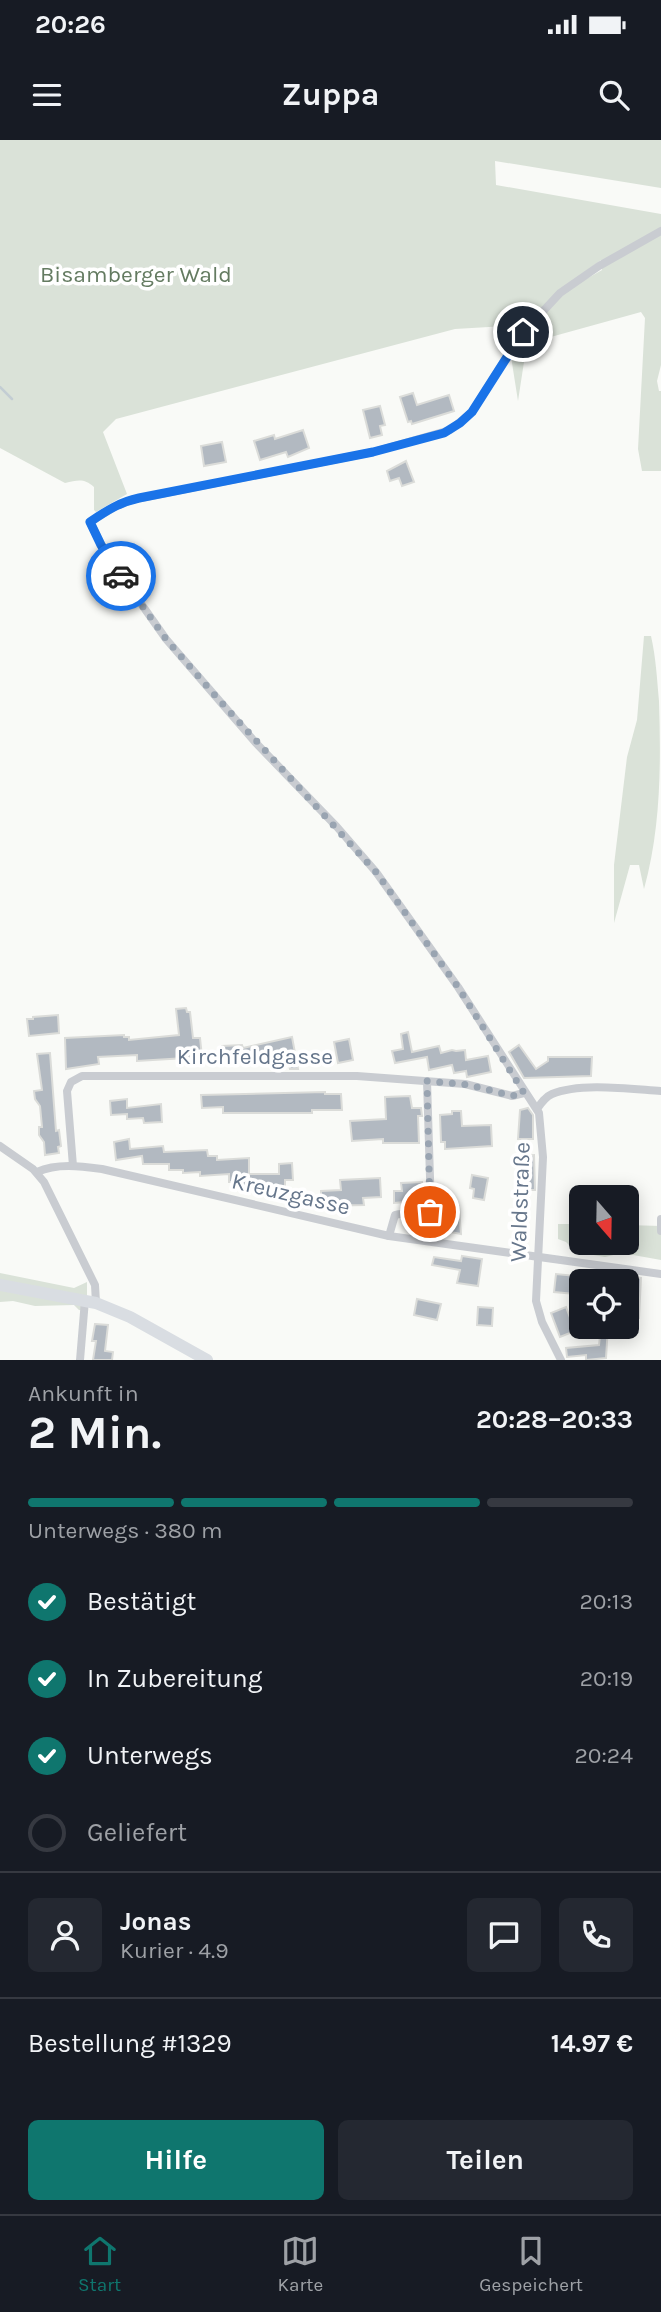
<!DOCTYPE html>
<html lang="de">
<meta charset="utf-8">
<style>
:root{--surface:#171b24;--page:#242831;--text:#f1f3f6;--muted:#9ea1a6;--line:#363941;--accent:#0f766e}
body{margin:0;font-family:Karla,sans-serif;background:var(--page);color:var(--text);height:100vh;display:flex;flex-direction:column;font-size:26px;white-space:nowrap}
*{box-sizing:border-box;margin:0}
p{font-size:23px;color:var(--muted)}
.icon{flex:none;width:38px;height:38px;fill:none;stroke:currentColor;stroke-width:2;stroke-linecap:round;stroke-linejoin:round}
.map{position:relative;height:1220px;overflow:hidden}
.drawer{display:flex;flex-direction:column;background:var(--surface);flex:1}
.drawer>*{flex:none}
.needle{width:46px;rotate:160deg}
.tools{position:absolute;left:569px;top:1045px;display:grid;gap:14px}
.tools a{display:grid;place-items:center;width:70px;height:70px;border-radius:10px;background:var(--surface);box-shadow:0 4px 18px #0003;font-size:35px}
.pin{position:absolute;display:grid;place-items:center;width:60px;height:60px;color:#fff;margin:-30px;border:4px solid #fff;border-radius:50%;box-shadow:0 2px 7px #0007}
.courier{position:absolute;display:grid;place-items:center;width:70px;height:70px;margin:-35px;border:5px solid #1a73e8;border-radius:50%;background:#fff;color:#222;box-shadow:0 2px 9px #0007}
.head em{font-style:normal;font-weight:700}
.head div{display:flex;flex-direction:column-reverse}
.head{display:flex;align-items:center;justify-content:space-between;height:119px;padding:0 28px}
h1{font-size:46px;font-weight:700;line-height:52px}
.bar{display:grid;grid-template-columns:repeat(4,1fr);gap:10px 7px;align-content:center;height:84px;padding:0 28px}
.bar i{height:9px;border-radius:5px;background:var(--line)}
.bar .active{background:var(--accent)}
.bar p{grid-column:span 4}
.line{display:flex;align-items:center;gap:18px;padding:0 28px;border-top:2px solid var(--line)}
.line div{flex:1}
.round{display:grid;place-items:center;flex:none;width:74px;height:74px;border-radius:10px;background:var(--page)}
ol{padding:0 28px;list-style:none}
li{display:flex;align-items:center;gap:21px;height:77px}
li p{margin-inline-start:auto}
li .icon{padding:7px;border-radius:50%;background:var(--accent);color:#fff;stroke-width:4}
li:last-child{color:var(--muted)}
li i{width:38px;height:38px;border:4px solid var(--line);border-radius:50%}
.primary-button{display:flex;gap:14px;margin-top:auto;padding:14px 28px}
.primary-button a{flex:1;height:80px;border-radius:10px;background:var(--accent);color:#fff;font-size:28px;font-weight:700;line-height:80px;text-align:center}
.primary-button a+a{background:var(--page);color:var(--text)}
.status{display:flex;justify-content:space-between;align-items:center;height:49px;padding:0 35px;background:var(--surface);direction:ltr}
.status svg{height:19px;fill:currentColor}
header{display:flex;justify-content:space-between;align-items:center;height:91px;padding:0 28px;background:var(--surface);font-size:32px;font-weight:700}
.menu{display:flex;justify-content:space-around;align-items:center;height:98px;border-top:2px solid var(--line);background:var(--surface);font-size:19px;color:var(--muted)}
.menu a{display:grid;justify-items:center;gap:4px}
.menu .active{color:var(--accent)}
.map>svg:first-child{display:block}
</style>
<div class="status"><b>20:26</b><svg viewBox="0 0 49 12"><path d="M0 12V9h3v3zM5 12V6h3v6zM10 12V3h3v9zM15 12V0h3v12zM26 1h20v11H26zM47 4h2v5h-2z"/></svg></div>
<header><svg class="icon" aria-label="menu" viewBox="0 0 24 24"><path d="M4 6h16M4 12h16M4 18h16"/></svg>Zuppa<svg class="icon" aria-label="search" viewBox="0 0 24 24"><circle cx="10" cy="10" r="6"/><path d="M15 15l6 6"/></svg></header>
<div class="map">
<svg width="661" height="1220" viewBox="0 0 661 1220">
<rect width="100%" height="100%" fill="#f9faf7"/>
<g fill="#dae2d8">
<path d="M0,0H661V48L495,21L496,45L661,74V225L657,241L659,251H661V331H642L638,309L645,178L641,172L529,203L526,209L518,261L512,223L513,214L522,198L567,150L602,130L601,120L567,145L525,185L455,189L116,279L103,292L127,354L96,372L94,370V347C84,338 78,340 65,343L0,308Z"/>
<path d="M644,496H651C656,518 657,539 659,561C661,624 661,688 644,749L639,725H630L614,783V725L627,617L637,580Z"/>
<path d="M558,1084H581V1102H626L627,1085L661,1086V1120L622,1113L605,1117L576,1112L566,1102L558,1099Z"/>
<path d="M0,1133L74,1148L87,1142V1171L79,1170L74,1165L35,1166L13,1161L0,1162Z"/>
</g>
<g fill="none" stroke-linecap="round" stroke-linejoin="round">
<path stroke="#c3cdd3" stroke-width="2.5" d="M0,247L12,259"/>
</g>
<g fill="#b2b9c1" stroke="#dbdcd9" stroke-width="2">
<path d="M413,253L417,265L449,255L454,271L412,284L411,281L408,282L400,257Z"/>
<path d="M380,266L385,285L380,286L382,295L370,298L363,270Z"/>
<path d="M303,290L309,308L288,317L286,312L260,320L254,301L274,295L275,299Z"/>
<path d="M222,302L226,322L204,326L201,306Z"/>
<path d="M406,321L414,342L402,346L399,338L390,341L387,331Z"/>
<path d="M186,868L187,872H190L193,898H200L202,917L137,921V915L98,917L99,924L66,929L65,898L124,895V897H129V900L179,895L176,869Z"/>
<path d="M58,875L59,893L29,896L27,879H33V877Z"/>
<path d="M408,892L412,912L439,906L441,913L452,910L456,911L465,910L466,920L488,916L491,932L467,937L466,931L454,933L452,925L429,930L427,917L395,923L392,911L403,909L401,894Z"/>
<path d="M292,897L298,929H290L288,920L283,921V918L255,925L230,923V920H221L219,913L222,906L242,905L243,908Z"/>
<path d="M349,899L353,920L338,923L334,902Z"/>
<path d="M519,905L536,929L548,921V917H592L591,936L524,938L509,912Z"/>
<path d="M50,913L56,991L59,990L61,1006L58,1007L59,1013L45,1015L44,1002L39,995V987H42L40,966L35,959L34,951L42,950L37,914Z"/>
<path d="M325,952V954H341L342,970H312V973H223V967L202,968L201,955Z"/>
<path d="M410,956L412,968H421L422,976H418L419,1003H383V999L352,1001L350,981L386,979L385,957Z"/>
<path d="M127,959V968L161,964L162,982L144,983L143,978L127,979V974L111,975L110,961Z"/>
<path d="M528,968L533,975V999H518L520,970Z"/>
<path d="M452,971H461L462,986L491,985L492,1006L445,1009V1002H441L440,975L452,974Z"/>
<path d="M129,999L130,1009L163,1006L164,1012L207,1010L208,1016H217V1020L249,1018V1034H279V1024L292,1023L293,1040H285V1051H252V1047L240,1046V1042H229V1034L200,1036V1032L183,1033V1030H169V1024H143L142,1016L116,1020L114,1002Z"/>
<path d="M534,1015L535,1050H521L520,1031H523L521,1016Z"/>
<path d="M472,1035L488,1038L484,1060L473,1058L474,1049L470,1048Z"/>
<path d="M380,1038L381,1057L363,1058L364,1065L321,1066V1051L341,1050L340,1040Z"/>
<path d="M422,1042V1058L405,1059V1062L394,1063V1051H402L401,1043Z"/>
<path d="M459,1066L461,1094L445,1091L443,1068Z"/>
<path d="M462,1116L482,1119L478,1146L457,1143L460,1130L432,1125L434,1117L461,1121Z"/>
<path d="M592,1131L600,1132V1135H603V1141H581V1148L575,1147V1154L554,1152L556,1134L576,1136V1133L591,1134Z"/>
<path d="M633,1137L641,1138L639,1178L626,1177V1151H632Z"/>
<path d="M417,1159L441,1164L437,1180L414,1175Z"/>
<path d="M478,1167L493,1168L492,1186L477,1185Z"/>
<path d="M566,1167L575,1191L560,1197L551,1173Z"/>
<path d="M95,1184L108,1185L105,1211L113,1212L112,1220H93L96,1201H92Z"/>
<path d="M601,1186H608L606,1218L586,1220V1215L567,1217L566,1208L599,1205Z"/>
</g>
<g fill="none" stroke-linecap="round" stroke-linejoin="round">
<g stroke="#c9ccd1" stroke-width="8">
<path d="M537,969C541,963 545,957 552,954C580,942 631,949 661,951"/>
<path d="M0,1006L33,1029L44,1042L95,1145L96,1163"/>
<path d="M73,1026L67,951L71,942L82,936H357L465,944L512,956L524,953"/>
<path d="M37,1032C57,1023 80,1026 102,1029L389,1096L661,1134"/>
<path d="M661,1079V1091"/>
<path d="M389,1096L395,1075C407,1071 422,1080 431,1070L427,941"/>
<path d="M80,1220L85,1160"/>
<path d="M561,1220L542,1182L536,1161L543,1017L539,973L458,847L376,732L337,687L255,602L166,499L106,414L90,382L114,367L131,360L373,312L450,290L472,272L520,196L560,153L599,126L661,91"/>
</g>
<path stroke="#d9dde2" stroke-width="12" d="M0,1145L96,1163L130,1177L207,1220"/>
</g>
<g fill="none" stroke-linecap="round" stroke-linejoin="round">
<path stroke="#99a4b1" stroke-width="7" stroke-dasharray="0 12.6" d="M121,436L166,499L220,561L376,732L458,847L524,953L512,956L470,945L427,941L430,1072"/>
<path stroke="#1a73e8" stroke-width="9" d="M121,436L101,405L90,382C106,371 120,362 139,358L373,312L444,293L460,283L472,272L523,192"/>
</g>
<g text-anchor="middle" dominant-baseline="central" stroke-width="7" stroke-linejoin="round" paint-order="stroke">
<g font-size="23" fill="#647b61" stroke="#fff">
<text x="136" y="134">Bisamberger Wald</text>
</g>
<g font-size="23" fill="#66768b" stroke="#fff">
<text x="255" y="916">Kirchfeldgasse</text>
<text transform="translate(291 1054) rotate(13)">Kreuzgasse</text>
<text transform="translate(520 1062) rotate(-88)">Waldstraße</text>
</g>
</g>
</svg>
<div class="tools">
<a><svg class="needle" viewBox="-14 -14 28 28"><path d="M0-13l5 13h-10z" fill="#e53935"/><path d="M0 13l5-13h-10z" fill="#9ea1a6"/></svg></a>
<a><svg class="icon" aria-label="locate" viewBox="0 0 24 24"><circle cx="12" cy="12" r="6"/><path d="M12 2v4M12 18v4M2 12h4M18 12h4"/></svg></a>
</div>
<div class="pin" style="left:430px;top:1072px;background:#ea580c"><svg class="icon" aria-label="bag" viewBox="0 0 24 24"><path d="M5 8h14l-1 12H6zM9 8a3 3 0 0 1 6 0"/></svg></div>
<div class="pin" style="left:523px;top:192px;background:#1f2937"><svg class="icon" aria-label="home" viewBox="0 0 24 24"><path d="M3 11l9-7 9 7M6 9v11h12V9"/></svg></div>
<div class="courier" style="left:121px;top:436px"><svg class="icon" aria-label="car" viewBox="0 0 24 24"><path d="M5 17H2v-5l4-1 3-4h7l3 4 3 1v5h-3M9 17h6M6 11h13"/><circle cx="7" cy="17" r="2"/><circle cx="17" cy="17" r="2"/></svg></div>
</div>
<section class="drawer">
<div class="head"><div><h1>2 Min.</h1><p>Ankunft in</p></div><em>20:28–20:33</em></div>
<div class="bar"><i class="active"></i><i class="active"></i><i class="active"></i><i></i><p>Unterwegs · 380 m</p></div>
<ol>
<li><svg class="icon" aria-label="check" viewBox="0 0 24 24"><path d="M5 12l5 5 9-10"/></svg>Bestätigt<p>20:13</p></li>
<li><svg class="icon" aria-label="check" viewBox="0 0 24 24"><path d="M5 12l5 5 9-10"/></svg>In Zubereitung<p>20:19</p></li>
<li><svg class="icon" aria-label="check" viewBox="0 0 24 24"><path d="M5 12l5 5 9-10"/></svg>Unterwegs<p>20:24</p></li>
<li><i></i>Geliefert</li>
</ol>
<div class="line" style="height:126px"><a class="round"><svg class="icon" aria-label="person" viewBox="0 0 24 24"><circle cx="12" cy="8" r="4"/><path d="M4 21q1-7 8-7t8 7"/></svg></a><div><b>Jonas</b><p>Kurier · 4.9</p></div><a class="round"><svg class="icon" aria-label="chat" viewBox="0 0 24 24"><path d="M4 5h16v11H9l-5 4z"/></svg></a><a class="round"><svg class="icon" aria-label="phone" viewBox="0 0 24 24"><path d="M5 4h4l2 5-3 2q2 4 5 5l2-3 5 2v4C11 20 4 13 5 4z"/></svg></a></div>
<div class="line" style="height:91px"><div>Bestellung #1329</div><b>14.97 €</b></div>
<div class="primary-button"><a>Hilfe</a><a>Teilen</a></div>
</section>
<nav class="menu">
<a class="active"><svg class="icon" aria-label="home" viewBox="0 0 24 24"><path d="M3 11l9-7 9 7M6 9v11h12V9"/></svg>Start</a>
<a><svg class="icon" aria-label="map" viewBox="0 0 24 24"><path d="M3 6l6-2 6 2 6-2v14l-6 2-6-2-6 2zM9 4v14M15 6v14"/></svg>Karte</a>
<a><svg class="icon" aria-label="saved" viewBox="0 0 24 24"><path d="M7 4h10v16l-5-4-5 4z"/></svg>Gespeichert</a>
</nav>
